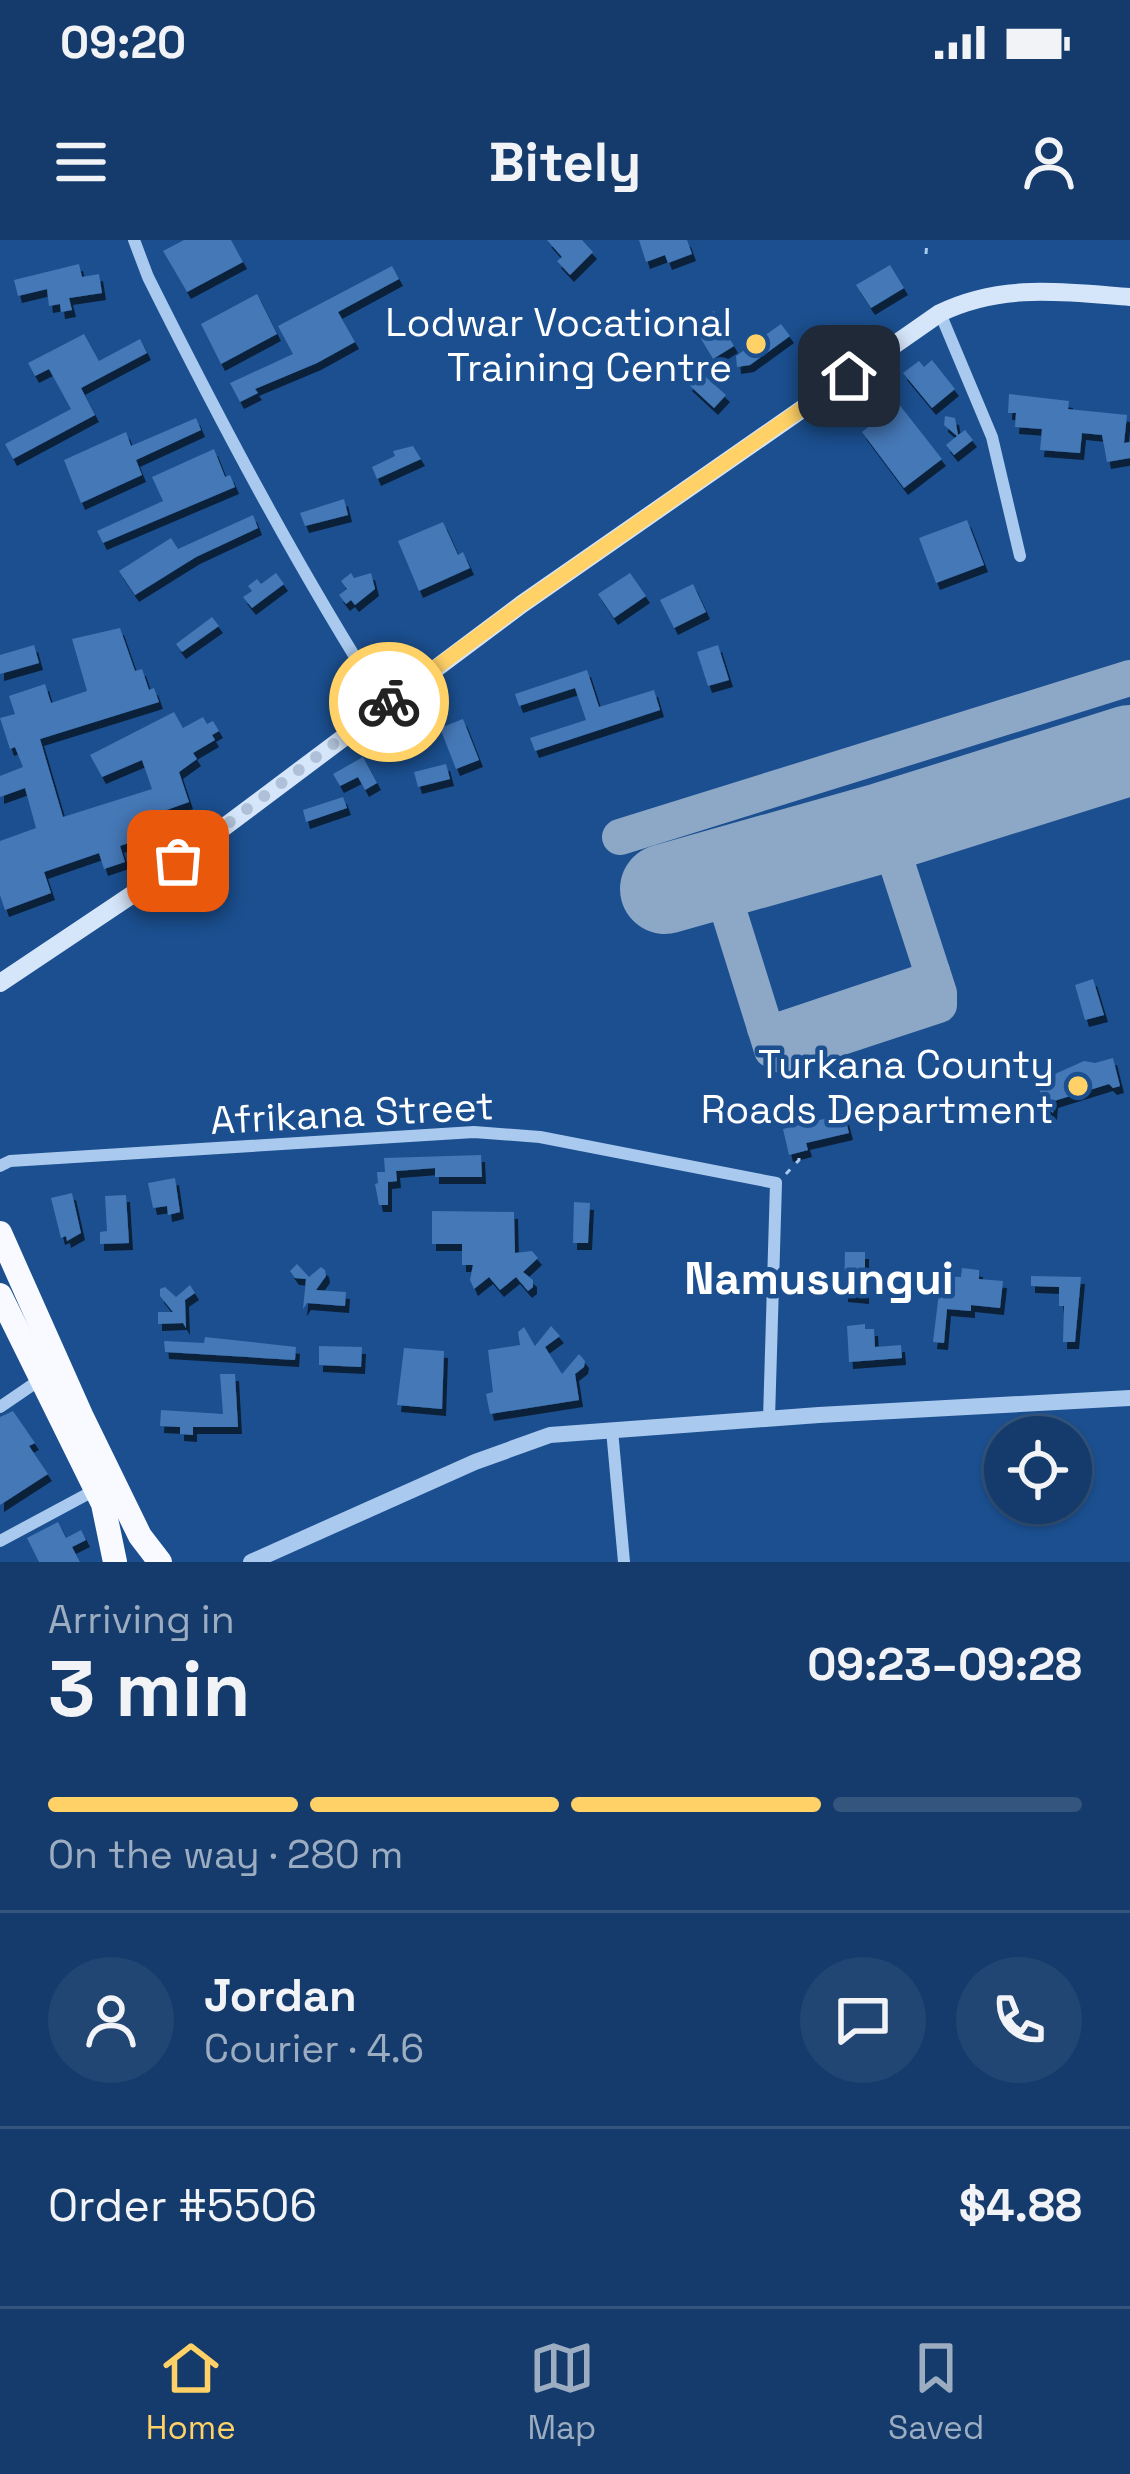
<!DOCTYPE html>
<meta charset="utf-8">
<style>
:root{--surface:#143b6b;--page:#214673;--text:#f1f3f6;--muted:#9dadc1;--line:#33557e;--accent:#ffd166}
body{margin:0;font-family:"Space Grotesk",sans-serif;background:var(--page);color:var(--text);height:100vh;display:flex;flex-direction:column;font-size:45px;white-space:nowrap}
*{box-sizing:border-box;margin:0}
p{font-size:39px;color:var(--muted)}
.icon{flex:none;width:66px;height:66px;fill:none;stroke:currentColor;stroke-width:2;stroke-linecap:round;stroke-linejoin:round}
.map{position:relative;height:1322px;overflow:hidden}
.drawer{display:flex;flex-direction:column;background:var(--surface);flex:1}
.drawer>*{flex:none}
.tools{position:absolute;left:984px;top:1176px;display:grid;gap:24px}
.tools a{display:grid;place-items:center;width:108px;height:108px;border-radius:50%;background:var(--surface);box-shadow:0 3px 9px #0004,0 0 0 3px var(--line);font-size:60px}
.pin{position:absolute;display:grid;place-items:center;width:102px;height:102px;color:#fff;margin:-51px;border-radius:24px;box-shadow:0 6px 18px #0006}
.courier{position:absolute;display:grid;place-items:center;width:120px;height:120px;margin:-60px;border:9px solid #ffd166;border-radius:50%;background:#fff;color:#222;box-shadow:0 3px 15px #0007}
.headline em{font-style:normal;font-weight:700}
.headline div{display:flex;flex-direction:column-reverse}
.headline{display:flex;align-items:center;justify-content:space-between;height:204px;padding:0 48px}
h1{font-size:78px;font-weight:700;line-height:90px}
.bar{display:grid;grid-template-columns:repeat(4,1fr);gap:18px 12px;align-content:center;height:144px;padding:0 48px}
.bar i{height:15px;border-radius:9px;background:var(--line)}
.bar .selected{background:var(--accent)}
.bar p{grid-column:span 4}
.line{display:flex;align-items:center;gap:30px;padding:0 48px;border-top:3px solid var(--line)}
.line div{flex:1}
.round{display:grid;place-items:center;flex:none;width:126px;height:126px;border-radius:63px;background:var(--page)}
.status{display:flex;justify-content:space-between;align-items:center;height:84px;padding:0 60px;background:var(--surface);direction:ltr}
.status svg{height:33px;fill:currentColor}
header{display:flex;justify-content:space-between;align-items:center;height:156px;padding:0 48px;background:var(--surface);font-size:54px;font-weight:700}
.dock{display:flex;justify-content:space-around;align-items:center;height:168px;border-top:3px solid var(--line);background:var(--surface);font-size:33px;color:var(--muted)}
.dock a{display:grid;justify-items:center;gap:6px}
.dock .selected{color:var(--accent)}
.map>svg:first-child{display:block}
</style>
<div class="status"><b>09:20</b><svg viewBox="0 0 49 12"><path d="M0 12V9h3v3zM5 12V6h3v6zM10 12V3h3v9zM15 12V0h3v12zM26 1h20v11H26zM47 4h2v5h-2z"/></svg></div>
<header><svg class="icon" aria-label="menu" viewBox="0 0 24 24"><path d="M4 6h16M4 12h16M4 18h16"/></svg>Bitely<svg class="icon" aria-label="person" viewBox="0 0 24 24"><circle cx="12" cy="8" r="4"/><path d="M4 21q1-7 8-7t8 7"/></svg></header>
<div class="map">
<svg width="1130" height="1322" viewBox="0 0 1130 1322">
<defs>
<filter id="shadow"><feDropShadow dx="4" dy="7" stdDeviation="0" flood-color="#0009"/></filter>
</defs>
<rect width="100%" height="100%" fill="#1b4f8f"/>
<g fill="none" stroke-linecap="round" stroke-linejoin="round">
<g stroke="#8da7c7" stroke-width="36">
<path d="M620,597L1130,438"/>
<path d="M717,634L772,810L784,816L939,765V753L885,587"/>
<path d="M765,788L777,791L923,742L932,732"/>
</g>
<path stroke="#8da7c7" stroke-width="90" d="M665,649L885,587L1130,510"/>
</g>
<g fill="#4478b7" filter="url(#shadow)">
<path d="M184,0H231L243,22L187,52L163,11Z"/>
<path d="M547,0H582L593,12L570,35L557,21L562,17Z"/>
<path d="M639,0H687L692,14L668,23L665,15L646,22Z"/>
<path d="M79,24L82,37L99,34L102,53L69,58L72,70L61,72L60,64L49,66L47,49L18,56L14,40Z"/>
<path d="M890,25L904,48L871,68L856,45Z"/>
<path d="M392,26L399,39L338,72L355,102L317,123L255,149L258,153L240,162L230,143L293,114L278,86Z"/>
<path d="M257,54L277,94L221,124L201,84Z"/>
<path d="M714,71L734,106L713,119L692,84Z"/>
<path d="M781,84L790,96L750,125L737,127L736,116Z"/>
<path d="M84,94L99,121L140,99L147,113L81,148L95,175L13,219L5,204L71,169L49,129L35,136L28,123Z"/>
<path d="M932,120L955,149L932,168L903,133L919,121L924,127Z"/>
<path d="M699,131L726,155L714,168L688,144Z"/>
<path d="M1009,154L1069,161L1068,169L1127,175L1124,203L1130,202V218L1107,222L1102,195L1082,193L1080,213L1040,210L1042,189L1015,187L1016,173H1008Z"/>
<path d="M898,163L942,219L904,248L862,192Z"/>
<path d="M945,176L955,178L958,195L965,190L973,200L954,215L946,205L957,196L944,185Z"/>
<path d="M196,178L201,190L136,220L142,235L81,263L64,220L126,192L131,206Z"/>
<path d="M413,206L421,219L377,239L372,227L395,216L393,211Z"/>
<path d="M214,209L225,237L230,235L235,247L103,303L97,291L163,261L152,237Z"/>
<path d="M344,259L348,275L305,286L300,273Z"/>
<path d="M253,275L258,288L196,317L135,355L119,331L171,298L178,309Z"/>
<path d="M967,280L984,325L936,343L919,298Z"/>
<path d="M443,282L458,315L463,312L470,328L419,351L398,301Z"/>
<path d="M276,333L284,344L252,368L243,357L252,351L248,346L257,339L261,344Z"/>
<path d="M351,333L354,338L371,333L375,349L355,365L351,360L346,364L339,355L347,349L341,341Z"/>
<path d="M630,333L646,356L614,378L598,354Z"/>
<path d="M693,344L706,372L674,388L660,360Z"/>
<path d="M212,377L219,386L182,412L176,404Z"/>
<path d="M120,388L135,431L142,429L149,450L154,448L159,462L40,499L63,577L152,549L142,520L102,537L90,515L174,472L183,488L203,477L207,484L213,481L219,491L212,495L215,500L193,513L197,519L179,532L189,562L147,577L153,594L120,606L125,622L104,629L99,613L44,632L51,653L5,670L0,655V601L36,588L25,548L0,557V536L23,527L15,507L10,509L0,478L15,474L9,456L45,444L51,463L87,451L72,399Z"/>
<path d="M34,405L39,423L0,434V415Z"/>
<path d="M718,405L729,440L708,446L697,412Z"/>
<path d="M587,430L599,467L654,450L660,470L535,511L530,498L586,480L575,448L519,466L515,454Z"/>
<path d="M463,479L479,520L456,529L440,488Z"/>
<path d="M363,517L377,543L365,550L358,537L340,546L333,534Z"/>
<path d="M446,524L450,539L418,547L414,532Z"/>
<path d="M343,557L347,568L306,582L303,570Z"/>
<path d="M1093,739L1104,775L1085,780L1075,745Z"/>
<path d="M1113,818L1120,846L1113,848L1109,844L1054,861L1053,873L1044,865L1037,842L1084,821L1095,823Z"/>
<path d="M844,874L849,893L806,903L808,910L789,915L783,889Z"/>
<path d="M481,915L482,937H435V928L396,931L397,941L388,942V965H379L375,944L378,943L377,932H385L384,918Z"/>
<path d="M175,938L180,972L168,975L167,966L153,968L148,943Z"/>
<path d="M72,953L81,993L67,1001L66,996L61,998L51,958Z"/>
<path d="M126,955L129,1003L100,1004V992L107,991L105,956Z"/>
<path d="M574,962L590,963L588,1003H573Z"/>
<path d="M432,971L514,972L515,1013L532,1011L538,1018L523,1032L533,1040V1047L528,1051L516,1037L500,1050L489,1037L474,1049L470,1040L473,1025H462V1004H432Z"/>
<path d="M845,1012H865V1057L844,1055Z"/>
<path d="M297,1024L309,1037L321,1027L325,1030L326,1036L316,1050L346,1052L345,1066L307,1063L303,1069L306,1039L295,1038L290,1031Z"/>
<path d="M962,1028L979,1030V1039L1003,1041L1000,1068L971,1065V1071L947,1069L944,1103L933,1102L941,1036L961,1037Z"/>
<path d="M1031,1036L1081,1037L1075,1102H1063L1064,1066H1059V1047L1031,1046Z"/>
<path d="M190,1045L195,1053L185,1060L186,1088L183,1083L158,1084V1072H173L160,1056V1049L165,1047L176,1057Z"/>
<path d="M865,1084V1089H874L875,1107L901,1105L902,1118L849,1122L847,1086Z"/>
<path d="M551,1086L560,1096L545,1107L562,1134L579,1114L585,1121L584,1127L575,1134L579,1160L490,1174L486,1154L493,1152L488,1110L520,1105L518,1092L524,1087L535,1106Z"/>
<path d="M205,1097L296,1107L295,1120L165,1112L164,1101L204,1103Z"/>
<path d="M319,1106L362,1107L361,1127L319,1125Z"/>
<path d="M404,1108L444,1111L442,1169L397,1165Z"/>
<path d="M220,1134H235L238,1187H193V1195L180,1194V1187L160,1186L161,1170L223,1174Z"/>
<path d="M13,1171L35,1203L29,1206L48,1234L0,1265V1177Z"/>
<path d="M58,1282L66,1298L81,1290L86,1300L72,1307L80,1322H39L27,1298Z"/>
</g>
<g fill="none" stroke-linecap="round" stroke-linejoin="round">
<g stroke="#a9c9ee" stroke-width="3" stroke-dasharray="6 9" stroke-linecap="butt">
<path d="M926,14L927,0"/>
<path d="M786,934L799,920V912"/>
</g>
<g stroke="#a9c9ee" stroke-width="12">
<path d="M134,0L148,37C221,183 297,327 385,465"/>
<path d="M940,73L992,197L1020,316"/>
<path d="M0,926L10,921L474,892L540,897L776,943L769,1179"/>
<path d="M0,1167L41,1139"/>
<path d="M612,1190L624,1322"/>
<path d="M0,1301L95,1250"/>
</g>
<path stroke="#a9c9ee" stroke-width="16" d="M251,1322L475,1222L550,1195L819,1175L1130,1158"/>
<path stroke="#d6e6fa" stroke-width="18" d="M0,743L148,644L522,364L940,73C1002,43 1063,52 1130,57"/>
<g stroke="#f8faff" stroke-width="24">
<path d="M0,993L81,1175L140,1296L160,1322"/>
<path d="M0,1055L103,1264L115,1322"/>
</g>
</g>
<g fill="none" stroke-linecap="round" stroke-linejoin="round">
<path stroke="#afc1d8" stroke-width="12" stroke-dasharray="0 21.6" d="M178,621L389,462"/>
<path stroke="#ffd166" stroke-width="15" d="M389,462L522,364L849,136"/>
</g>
<g fill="#ffd166" stroke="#1b4f8f" stroke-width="4.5">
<circle cx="756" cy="104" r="12"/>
<circle cx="1078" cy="846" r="12"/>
</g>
<g text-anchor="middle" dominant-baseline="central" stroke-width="9" stroke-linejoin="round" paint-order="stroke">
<g font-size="39" fill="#fff" stroke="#1b4f8f" text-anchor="end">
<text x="732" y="82">Lodwar Vocational<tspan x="732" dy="45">Training Centre</tspan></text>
<text x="1054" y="824">Turkana County<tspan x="1054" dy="45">Roads Department</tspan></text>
</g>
<g font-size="39" fill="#fff" stroke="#1b4f8f">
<text transform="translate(352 873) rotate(-3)">Afrikana Street</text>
</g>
<g font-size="45" font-weight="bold" fill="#fff" stroke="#1b4f8f">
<text x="819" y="1038">Namusungui</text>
</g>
</g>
</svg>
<div class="tools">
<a><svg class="icon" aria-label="locate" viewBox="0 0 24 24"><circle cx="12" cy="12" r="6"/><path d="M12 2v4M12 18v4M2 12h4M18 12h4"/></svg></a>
</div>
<div class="pin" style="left:178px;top:621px;background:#ea580c"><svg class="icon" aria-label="bag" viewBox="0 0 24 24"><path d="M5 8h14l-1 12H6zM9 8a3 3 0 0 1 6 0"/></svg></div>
<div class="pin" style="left:849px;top:136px;background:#1f2937"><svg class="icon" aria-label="home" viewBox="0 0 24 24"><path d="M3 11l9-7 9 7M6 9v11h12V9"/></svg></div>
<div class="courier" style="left:389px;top:462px"><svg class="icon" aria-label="bike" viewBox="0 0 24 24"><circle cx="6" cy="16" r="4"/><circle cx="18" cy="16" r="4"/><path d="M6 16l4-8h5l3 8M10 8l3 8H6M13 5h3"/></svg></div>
</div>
<section class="drawer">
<div class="headline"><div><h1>3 min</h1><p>Arriving in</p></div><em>09:23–09:28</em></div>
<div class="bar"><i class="selected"></i><i class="selected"></i><i class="selected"></i><i></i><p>On the way · 280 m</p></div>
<div class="line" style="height:216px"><a class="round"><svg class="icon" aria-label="person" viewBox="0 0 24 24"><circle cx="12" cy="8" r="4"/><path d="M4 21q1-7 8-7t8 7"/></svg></a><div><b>Jordan</b><p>Courier · 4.6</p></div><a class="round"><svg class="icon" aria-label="chat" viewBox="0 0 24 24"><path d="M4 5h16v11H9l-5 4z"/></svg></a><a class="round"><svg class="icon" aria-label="phone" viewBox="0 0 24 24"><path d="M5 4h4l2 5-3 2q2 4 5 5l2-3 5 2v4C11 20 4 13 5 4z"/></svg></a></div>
<div class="line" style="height:156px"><div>Order #5506</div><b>$4.88</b></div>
</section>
<nav class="dock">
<a class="selected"><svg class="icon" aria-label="home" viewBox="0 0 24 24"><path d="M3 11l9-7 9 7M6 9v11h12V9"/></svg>Home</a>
<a><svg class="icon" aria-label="map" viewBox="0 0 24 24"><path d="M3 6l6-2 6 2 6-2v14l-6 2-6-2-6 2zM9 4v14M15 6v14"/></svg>Map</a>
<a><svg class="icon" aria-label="saved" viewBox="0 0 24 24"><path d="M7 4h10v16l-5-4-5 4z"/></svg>Saved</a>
</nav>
